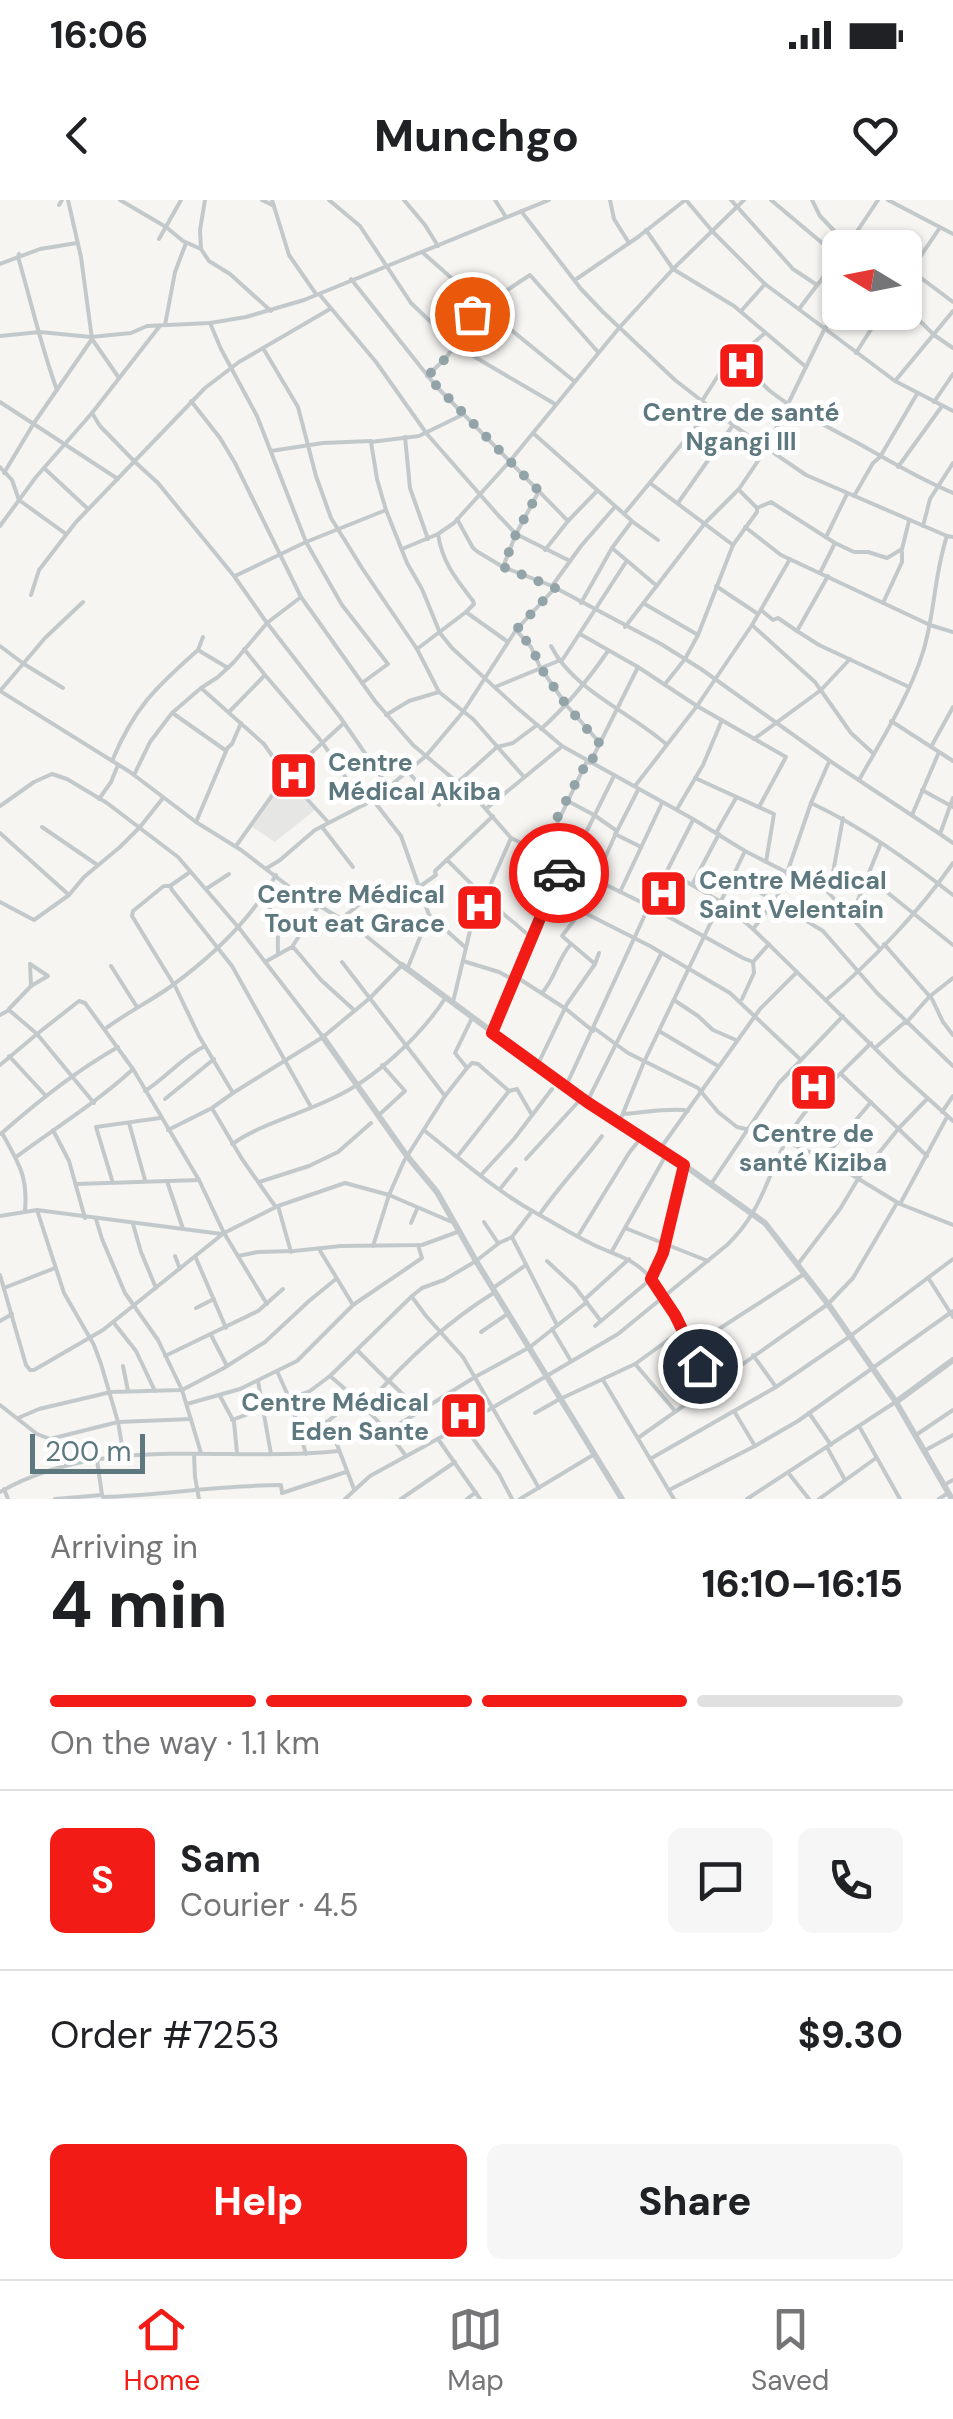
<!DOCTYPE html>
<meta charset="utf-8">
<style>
:root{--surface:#fff;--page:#f6f6f6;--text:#202124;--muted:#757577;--line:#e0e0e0;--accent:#f21b16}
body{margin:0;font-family:"DM Sans",sans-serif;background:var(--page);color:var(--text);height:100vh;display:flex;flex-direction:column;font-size:38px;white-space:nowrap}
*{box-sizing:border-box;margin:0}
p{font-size:32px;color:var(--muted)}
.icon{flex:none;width:55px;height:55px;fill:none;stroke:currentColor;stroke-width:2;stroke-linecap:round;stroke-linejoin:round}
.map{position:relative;height:1299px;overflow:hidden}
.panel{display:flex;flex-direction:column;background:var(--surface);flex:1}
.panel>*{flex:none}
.needle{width:65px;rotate:280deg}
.controls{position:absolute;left:822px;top:30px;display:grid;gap:20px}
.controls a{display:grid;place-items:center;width:100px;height:100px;border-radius:15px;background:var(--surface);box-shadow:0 2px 8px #0004;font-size:50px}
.scale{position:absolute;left:30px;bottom:25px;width:115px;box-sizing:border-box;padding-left:10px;border:5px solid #5e7880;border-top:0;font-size:28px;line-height:35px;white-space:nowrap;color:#5e7880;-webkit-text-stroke:8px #fff;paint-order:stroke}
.pin{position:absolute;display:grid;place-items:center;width:85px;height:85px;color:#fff;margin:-42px;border:5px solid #fff;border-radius:50%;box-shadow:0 2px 10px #0007}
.courier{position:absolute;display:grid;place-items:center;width:100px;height:100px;margin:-50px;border:8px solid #f21b16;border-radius:50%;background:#fff;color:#222;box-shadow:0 2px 12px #0007}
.overview em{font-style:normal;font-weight:800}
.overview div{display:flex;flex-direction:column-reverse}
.overview{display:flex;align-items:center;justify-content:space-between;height:170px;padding:0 50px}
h1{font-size:65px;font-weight:800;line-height:75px}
.bar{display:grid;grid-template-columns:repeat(4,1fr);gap:15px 10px;align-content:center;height:120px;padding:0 50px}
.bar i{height:12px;border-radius:8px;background:var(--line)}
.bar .current{background:var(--accent)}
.bar p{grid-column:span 4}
.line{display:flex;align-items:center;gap:25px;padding:0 50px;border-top:2px solid var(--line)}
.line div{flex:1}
.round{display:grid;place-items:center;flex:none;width:105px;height:105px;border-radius:15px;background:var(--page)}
.action{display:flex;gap:20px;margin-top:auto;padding:20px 50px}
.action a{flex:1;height:115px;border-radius:15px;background:var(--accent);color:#fff;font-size:40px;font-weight:800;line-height:115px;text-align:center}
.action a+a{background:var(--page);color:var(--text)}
.status{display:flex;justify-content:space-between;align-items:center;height:70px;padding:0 50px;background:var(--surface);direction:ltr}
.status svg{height:28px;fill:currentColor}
header{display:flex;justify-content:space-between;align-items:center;height:130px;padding:0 50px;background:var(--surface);font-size:45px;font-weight:800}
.dock{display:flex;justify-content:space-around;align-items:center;height:140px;border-top:2px solid var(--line);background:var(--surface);font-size:28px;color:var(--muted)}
.dock a{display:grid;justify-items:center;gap:5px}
.dock .current{color:var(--accent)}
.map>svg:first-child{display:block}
</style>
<div class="status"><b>16:06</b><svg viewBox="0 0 49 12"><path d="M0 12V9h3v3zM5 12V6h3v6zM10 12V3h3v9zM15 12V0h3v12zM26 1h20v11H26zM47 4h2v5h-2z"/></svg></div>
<header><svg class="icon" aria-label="back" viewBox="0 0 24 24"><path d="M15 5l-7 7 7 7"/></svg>Munchgo<svg class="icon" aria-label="heart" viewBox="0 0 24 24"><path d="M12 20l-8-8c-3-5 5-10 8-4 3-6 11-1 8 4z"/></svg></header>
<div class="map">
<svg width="953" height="1299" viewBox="0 0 953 1299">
<rect width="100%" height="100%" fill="#f6f5f2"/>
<path fill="#e6e7e5" d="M286,580L315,610L275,642L252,627Z"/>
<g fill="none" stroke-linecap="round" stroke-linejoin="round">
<g stroke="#c3c9cb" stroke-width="4">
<path d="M68,0L81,57L92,139L119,178"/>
<path d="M120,0L166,27L183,41L201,49"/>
<path d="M205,0L200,30L201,49L209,61L230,74L271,111"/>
<path d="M262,0L274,6"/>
<path d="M272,0L289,55L316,94"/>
<path d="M329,0L360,26L411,103L455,145L446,158L427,176"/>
<path d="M404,0L425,25L438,46"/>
<path d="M495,0L506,17"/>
<path d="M610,0L614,19L629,43"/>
<path d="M686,0L713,32L765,84L895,181L953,211"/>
<path d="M731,0L793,69L817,85"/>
<path d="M771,0L840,58"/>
<path d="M812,0L820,16L846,43"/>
<path d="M888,0L953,34"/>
<path d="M59,5L62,0"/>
<path d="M521,11L581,89L603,112L675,180L733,225L806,275L947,336"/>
<path d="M646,30L673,69L734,106L806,167"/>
<path d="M858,30L880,48"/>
<path d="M159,39L181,0"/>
<path d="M846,48L878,0"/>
<path d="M422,52L499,120L574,181"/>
<path d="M19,54L18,57C31,101 41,147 57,190"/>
<path d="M0,64L40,49L77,43"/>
<path d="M905,66L953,102"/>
<path d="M351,79L435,185L568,321"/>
<path d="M905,79L939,29"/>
<path d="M575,80L638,37L684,1"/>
<path d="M320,95L376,162L427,234L498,315L516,334L570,361"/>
<path d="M905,106L934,135L953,148"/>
<path d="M799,109L840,55"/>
<path d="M742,110L765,84"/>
<path d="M210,123L221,149L257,216L306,342L342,405L388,464L362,483"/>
<path d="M165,125L175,72L186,43"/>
<path d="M442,133L530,75L598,152"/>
<path d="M0,136L40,132L91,137L131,133L147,126L210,123L246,117L304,100L549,0"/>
<path d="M456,146L555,204"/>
<path d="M263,148L298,207L316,276L331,318L362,368L417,449L439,492"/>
<path d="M856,153L882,112"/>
<path d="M740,156C752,167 757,180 770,191C797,212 826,226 856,242C888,260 919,279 953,293"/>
<path d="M895,181L953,111"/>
<path d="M191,201L220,238L235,263L301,397L375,501L413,545L476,598L511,638L649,706L743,758L753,762L769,744"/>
<path d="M702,201L721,171L765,133"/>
<path d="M0,202L118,279"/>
<path d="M934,202L953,174"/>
<path d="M92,213L100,226L135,262L158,283L234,376L267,423L340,517L389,588"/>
<path d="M464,214L419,236L371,242L377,279L386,310L407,363L422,389L440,433L452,448L515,506L562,546L693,619L745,651L788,673"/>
<path d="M533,233L632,321L612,348L581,403"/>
<path d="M405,237L410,288L428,339"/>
<path d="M271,251L323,243L371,241"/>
<path d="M0,267L12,280L19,300L66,334"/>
<path d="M898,267L942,206"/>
<path d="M44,268L88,309"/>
<path d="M4,273L34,223L92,139"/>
<path d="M650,283L733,345"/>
<path d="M740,291L757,308"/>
<path d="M854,296L873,263L880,257L917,194"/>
<path d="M678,303L733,225"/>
<path d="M624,314L710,210"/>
<path d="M457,319L473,348L478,352L503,367L552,386L661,444L701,469L830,561L940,634"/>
<path d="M633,322L658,340"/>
<path d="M0,326L36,277L92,213L159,127"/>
<path d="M923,326L930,299L953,263"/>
<path d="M745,327L781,355L930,425L953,432"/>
<path d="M826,337L847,294"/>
<path d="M612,348L657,386"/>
<path d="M402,349L438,334"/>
<path d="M545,350L568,321L597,291"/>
<path d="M503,367L516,334L539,291"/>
<path d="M820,373L835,343L854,352H868L887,358L902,349L909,321"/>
<path d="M235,376L306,342L386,310"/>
<path d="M828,376L797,431L819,445L909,487"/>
<path d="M552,386L581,346L614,308"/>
<path d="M716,386L758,414"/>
<path d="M31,395L39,370L76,322L205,188L239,162L330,109"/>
<path d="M643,403L698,435"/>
<path d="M883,403L902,362V352"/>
<path d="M761,410L773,420L778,418L797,431"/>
<path d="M466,412L474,404L473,401C456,379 442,362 438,334L454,323L510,261L619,128L673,69L744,0"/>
<path d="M752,425L815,482L851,533L874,554"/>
<path d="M625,427L705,323L739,289L766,249L824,130L840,106"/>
<path d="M516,430L531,447L540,467L567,506L600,543"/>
<path d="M580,434L638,467L697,506L786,557L759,607"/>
<path d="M0,446L24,464L63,488"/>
<path d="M551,446C573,490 630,512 666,544"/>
<path d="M417,449L466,412L508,442"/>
<path d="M198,450L228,468"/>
<path d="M265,475L322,542L364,605"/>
<path d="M665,484L685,459L698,435L733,345L757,312V308L771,302L835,343"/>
<path d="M495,487L563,459L626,362"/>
<path d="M201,488L264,544L286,576L328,622"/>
<path d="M0,491L130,572L196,622L241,650L296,692L355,727L402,765L370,798L323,837L233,893L212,908L168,930"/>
<path d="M0,491L45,438L83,402"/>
<path d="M229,512L265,475L244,449"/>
<path d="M174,514L225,550L232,544L241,523"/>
<path d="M386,515L409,501L439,492L473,519L524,577"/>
<path d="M891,521L953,561"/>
<path d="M541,529C568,505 588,480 608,451"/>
<path d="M754,539L821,490L850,459"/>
<path d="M931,547L953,507"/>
<path d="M112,561C134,508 155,488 198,450L203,437"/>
<path d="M590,563L638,467"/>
<path d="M408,572L439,605"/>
<path d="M134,575L150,542L172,513L201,488L218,477L234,462L267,423L301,397"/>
<path d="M695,578L774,614L766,662"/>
<path d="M859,580C882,539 909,497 923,452C935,414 934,374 947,336L953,337"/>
<path d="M457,583L497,547L513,543L537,525"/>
<path d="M635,586L697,506L752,425L790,359"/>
<path d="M638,590L617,631L581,711L650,746L730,793L801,860"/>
<path d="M922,590L953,607"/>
<path d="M953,598L940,634L953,643"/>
<path d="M99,599L111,582L118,565"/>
<path d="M373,600L401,636L429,715L408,767"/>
<path d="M566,600L594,615L617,631"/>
<path d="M811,603C862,627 908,660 953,695"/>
<path d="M0,606L34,582L52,574L67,579L107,603L178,657L239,728L323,837"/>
<path d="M487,608L560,548"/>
<path d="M677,609L703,565L722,520"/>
<path d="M912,615L939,552"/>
<path d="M196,622L227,549"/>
<path d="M42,627L96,664"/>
<path d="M322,627L353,667"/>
<path d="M0,633L69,695"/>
<path d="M716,633L736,598"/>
<path d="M615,634L641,647"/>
<path d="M236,646L286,576L344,523"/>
<path d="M542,655L587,561"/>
<path d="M447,660C469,681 488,702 512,721C520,727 523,732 531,736"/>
<path d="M569,667L613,578"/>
<path d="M267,668L280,660L315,630L373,600L426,556L463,512L516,430L555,388"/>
<path d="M668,671L721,702L753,729L901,874L953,921"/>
<path d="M190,672L170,686L172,690L232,766L311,907"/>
<path d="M733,676L823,731L877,793L953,866"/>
<path d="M787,676L826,690L832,678L843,618"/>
<path d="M868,677L953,745"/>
<path d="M693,683L719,634"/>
<path d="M170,686H164L160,689L133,711L132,716L176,788L199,836L233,893"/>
<path d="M206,689L229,674"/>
<path d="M826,690L850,716"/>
<path d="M620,692L662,603"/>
<path d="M262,699C282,721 277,727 278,754"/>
<path d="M0,702L34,720L69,695L84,677L120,647L140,627L163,598"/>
<path d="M581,711L562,736L595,764"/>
<path d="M429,715L466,748"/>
<path d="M341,719L361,703L419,687L436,675L435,671L493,616"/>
<path d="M753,729L775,701L786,676L811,603L829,562"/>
<path d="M884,744L932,799L943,822L953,835"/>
<path d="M292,747L319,705"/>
<path d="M880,749L851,717L881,643"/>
<path d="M463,761L499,772L514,780"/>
<path d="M265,762L290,748H294L321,780L354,810"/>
<path d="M342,762L445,896L404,961L389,995L373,1046"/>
<path d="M30,764L31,786"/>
<path d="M111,766L137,807"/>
<path d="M515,776L566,809L593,831"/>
<path d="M542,793C556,777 557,760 571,744"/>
<path d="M742,799L754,773L753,762"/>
<path d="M674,800L698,816L713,830L736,840"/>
<path d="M826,800C871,762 920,711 953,663"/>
<path d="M453,802L470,731L511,638"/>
<path d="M9,809L31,786L48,776L30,764"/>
<path d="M0,815L9,810L37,834L79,801L85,803L133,869L199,980L224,1033L267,1104"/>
<path d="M906,823L929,797L953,778"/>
<path d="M594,828L628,853L698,888L718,912L737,927L768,934L824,958L900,1004L953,1025"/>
<path d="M105,829C126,813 149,802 170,787C213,756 250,721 276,675"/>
<path d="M659,831L718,866"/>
<path d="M492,833L562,667"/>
<path d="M875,848L905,822"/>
<path d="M9,856L46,896"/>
<path d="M538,864L567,804L595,764L599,753"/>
<path d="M0,865L37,834L94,903"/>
<path d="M467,868L472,863L478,864L509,891L517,889L532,915"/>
<path d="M841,874L927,956"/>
<path d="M566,886L649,706L693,620"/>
<path d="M145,891C167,877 181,858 205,846"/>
<path d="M445,896L467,868L455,853L472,818"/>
<path d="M165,899L214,859"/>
<path d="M587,902L661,754"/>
<path d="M213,910L242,959L275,1006"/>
<path d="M942,912L953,896"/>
<path d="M380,914L405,891L382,865"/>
<path d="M623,914C640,913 675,907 688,911"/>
<path d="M129,923L145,980"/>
<path d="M619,923L644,862L745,651"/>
<path d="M53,930L69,961L85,1018"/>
<path d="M425,931C460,959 496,991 536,1013C554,1023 572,1034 590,1043C613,1055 631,1056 650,1077C677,1107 691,1149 711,1184"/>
<path d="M2,933C38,901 76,871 118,847"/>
<path d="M0,934L2,933C18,962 28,976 25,1010"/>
<path d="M232,944C263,923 298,915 331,899C374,880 421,836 446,797"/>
<path d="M660,949L760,809L797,772"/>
<path d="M16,957C55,928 96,903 132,870"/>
<path d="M457,957L509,891"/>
<path d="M824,958L871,902"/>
<path d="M526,959L580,900"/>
<path d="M481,975L514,939L552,889"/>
<path d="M112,980L96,927L160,918"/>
<path d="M167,981L183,1029"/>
<path d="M259,982L309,966L338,952L371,923"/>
<path d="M76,984L199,980"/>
<path d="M711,984L779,883L843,816"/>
<path d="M500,989L516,969"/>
<path d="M900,1004L947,917"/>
<path d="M278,1006L291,1052"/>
<path d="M37,1010L64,1093L94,1145L101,1164L118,1222L124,1257"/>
<path d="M540,1014C559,986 582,963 602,936"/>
<path d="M0,1016L37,1010L222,1034"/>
<path d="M96,1019L102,1039L125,1093L158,1140L182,1190L201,1253"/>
<path d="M484,1022L498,1043"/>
<path d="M411,1023L417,1009"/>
<path d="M133,1024L141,1052L156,1088"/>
<path d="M625,1028L708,1061"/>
<path d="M578,1036L629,953L640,939"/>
<path d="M512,1037L557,1125"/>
<path d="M319,1049L353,1105"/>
<path d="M612,1051L666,955"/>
<path d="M175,1056L180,1069"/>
<path d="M195,1056L226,1128"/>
<path d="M238,1056L258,1052L294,1051L341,1046L422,1045L460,1031"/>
<path d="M547,1061L575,1087L600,1120"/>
<path d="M798,1064L840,1009L858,979L899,928L927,899"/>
<path d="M0,1075L26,1165L30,1170H34L103,1130L224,1033L278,1006L345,983L389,995L452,1022"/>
<path d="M929,1079L953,1117"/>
<path d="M4,1088L55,1068"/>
<path d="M493,1088L526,1065"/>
<path d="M412,1097L426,1116L463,1157L539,1288"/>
<path d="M585,1099L629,1059"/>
<path d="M196,1108L214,1099"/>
<path d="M0,1121L12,1114"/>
<path d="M114,1123L136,1151L155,1191"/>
<path d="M595,1126L651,1079C672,1046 675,1002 684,965"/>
<path d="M552,1129L571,1161"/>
<path d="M481,1132L506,1115"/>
<path d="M211,1135L227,1166"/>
<path d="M691,1147L804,1074"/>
<path d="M357,1150L388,1181"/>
<path d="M753,1155L776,1187"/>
<path d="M165,1156L258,1111L283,1089"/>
<path d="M636,1165L675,1211"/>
<path d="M123,1166L128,1191"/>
<path d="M277,1171L290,1200L306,1254"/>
<path d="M330,1176C360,1201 384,1225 406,1256"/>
<path d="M388,1180L419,1210"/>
<path d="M603,1180L674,1299"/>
<path d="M258,1181L271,1254"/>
<path d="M220,1196L234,1222L237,1253"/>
<path d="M187,1204L240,1189L297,1161L353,1105L422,1058L418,1045"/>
<path d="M0,1205L37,1234L50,1239L118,1222L191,1219"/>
<path d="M366,1206C404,1162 445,1123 495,1092"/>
<path d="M734,1211L755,1246"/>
<path d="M535,1213L558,1200L635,1164L682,1130"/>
<path d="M809,1213L831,1245"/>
<path d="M18,1218L39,1209L111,1192L182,1190L224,1168L265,1142L309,1101L336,1079"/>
<path d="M232,1220L310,1191L330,1176L412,1096L422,1088L444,1080L476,1061L499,1043L512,1037L532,1011"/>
<path d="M328,1221L354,1289"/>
<path d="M463,1225L499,1274L512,1299"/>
<path d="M859,1226L900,1299"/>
<path d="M388,1231L475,1177L530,1147L587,1102"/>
<path d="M299,1232L328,1221L355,1200"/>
<path d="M916,1235L953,1210"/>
<path d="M638,1238L828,1104L853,1078L897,1003"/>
<path d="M438,1239L480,1299"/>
<path d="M828,1249L845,1280"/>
<path d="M924,1251L953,1235"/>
<path d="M194,1254L195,1277L199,1299"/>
<path d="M650,1259L776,1187L849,1137L953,1059"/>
<path d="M97,1260L102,1295"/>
<path d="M790,1275L809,1299"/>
<path d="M944,1285L953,1280"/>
<path d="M4,1289L8,1299"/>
<path d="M669,1290L755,1246L798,1221L953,1111"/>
<path d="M0,1292C103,1233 226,1263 338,1251"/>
<path d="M282,1293L346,1272"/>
<path d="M103,1297C163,1295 221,1285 281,1285L282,1293"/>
<path d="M55,1299L102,1295"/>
<path d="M345,1299L370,1276L463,1225L618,1134L727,1045C762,1012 767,976 788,937C808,902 843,872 871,843"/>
<path d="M401,1299L455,1262"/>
<path d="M467,1299L476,1292"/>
<path d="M520,1299L593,1255"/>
<path d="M747,1299L894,1203"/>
<path d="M819,1299L876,1258"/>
<path d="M939,1299L948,1293"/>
</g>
<g stroke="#c3c9cb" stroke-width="6">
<path d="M402,765L587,902L684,965L765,1023L828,1104L896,1202L952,1299"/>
<path d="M323,837L407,956L437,992L476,1061L622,1299"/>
<path d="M896,1202L953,1160"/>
</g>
</g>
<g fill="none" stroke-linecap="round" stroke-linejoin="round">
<path stroke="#93a4a8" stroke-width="10" stroke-dasharray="0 18" d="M472,114L442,133L455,147L439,166L427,176L539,291L516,334L503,367L555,388L516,430L532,447L540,467L567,506L600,544L590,564L587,562L558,616L542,655L562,664L559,673"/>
<path stroke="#f21b16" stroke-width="12" d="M559,673L492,833L587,902L684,965L663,1053L651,1079L675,1115L700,1166"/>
</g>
<defs>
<symbol id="hospital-square" viewBox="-11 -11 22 22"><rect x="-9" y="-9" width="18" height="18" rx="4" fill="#f21b16" stroke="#fff"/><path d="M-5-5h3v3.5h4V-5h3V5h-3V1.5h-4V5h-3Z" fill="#fff"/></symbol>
</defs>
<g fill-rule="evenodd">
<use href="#hospital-square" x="714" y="138" width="55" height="55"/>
<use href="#hospital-square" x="266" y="548" width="55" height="55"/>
<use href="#hospital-square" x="636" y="666" width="55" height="55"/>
<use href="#hospital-square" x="452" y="680" width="55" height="55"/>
<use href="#hospital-square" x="786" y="860" width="55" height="55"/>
<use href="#hospital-square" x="436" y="1188" width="55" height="55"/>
</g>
<g text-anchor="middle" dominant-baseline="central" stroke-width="10" stroke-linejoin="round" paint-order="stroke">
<g font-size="25" font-weight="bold" fill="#5e7880" stroke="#fff">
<text x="741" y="212">Centre de santé<tspan x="741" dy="29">Ngangi III</tspan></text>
<text x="328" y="562" text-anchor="start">Centre<tspan x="328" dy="29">Médical Akiba</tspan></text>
<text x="699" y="680" text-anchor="start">Centre Médical<tspan x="699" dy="29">Saint Velentain</tspan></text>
<text x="445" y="694" text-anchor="end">Centre Médical<tspan x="445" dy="29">Tout eat Grace</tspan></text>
<text x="813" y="933">Centre de<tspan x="813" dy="29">santé Kiziba</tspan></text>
<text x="429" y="1202" text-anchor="end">Centre Médical<tspan x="429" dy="29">Eden Sante</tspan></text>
</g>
</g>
</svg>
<div class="controls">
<a><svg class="needle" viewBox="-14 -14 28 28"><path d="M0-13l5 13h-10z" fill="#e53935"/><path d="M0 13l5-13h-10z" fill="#757577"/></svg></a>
</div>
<div class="scale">200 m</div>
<div class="pin" style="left:472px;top:114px;background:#ea580c"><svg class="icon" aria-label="bag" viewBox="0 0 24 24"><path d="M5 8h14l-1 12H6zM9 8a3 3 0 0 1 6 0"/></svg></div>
<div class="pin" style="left:700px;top:1166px;background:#1f2937"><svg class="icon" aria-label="home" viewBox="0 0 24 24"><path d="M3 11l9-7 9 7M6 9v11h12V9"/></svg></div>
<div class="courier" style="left:559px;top:673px"><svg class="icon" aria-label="car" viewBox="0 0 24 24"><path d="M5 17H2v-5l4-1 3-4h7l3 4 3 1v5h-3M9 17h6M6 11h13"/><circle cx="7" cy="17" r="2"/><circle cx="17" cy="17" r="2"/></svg></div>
</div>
<section class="panel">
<div class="overview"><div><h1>4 min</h1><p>Arriving in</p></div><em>16:10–16:15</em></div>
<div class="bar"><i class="current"></i><i class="current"></i><i class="current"></i><i></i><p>On the way · 1.1 km</p></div>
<div class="line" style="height:180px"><b class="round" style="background:var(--accent);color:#fff">S</b><div><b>Sam</b><p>Courier · 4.5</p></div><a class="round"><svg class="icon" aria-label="chat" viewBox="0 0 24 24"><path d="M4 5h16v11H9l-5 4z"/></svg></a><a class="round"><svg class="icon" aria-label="phone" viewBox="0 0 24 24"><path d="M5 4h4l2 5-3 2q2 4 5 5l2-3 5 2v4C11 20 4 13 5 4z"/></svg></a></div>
<div class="line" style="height:130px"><div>Order #7253</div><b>$9.30</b></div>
<div class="action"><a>Help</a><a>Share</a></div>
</section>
<nav class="dock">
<a class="current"><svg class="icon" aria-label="home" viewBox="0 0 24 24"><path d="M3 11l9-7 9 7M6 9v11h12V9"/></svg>Home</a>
<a><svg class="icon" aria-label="map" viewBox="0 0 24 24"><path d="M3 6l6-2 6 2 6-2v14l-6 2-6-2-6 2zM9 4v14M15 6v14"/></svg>Map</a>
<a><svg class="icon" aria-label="saved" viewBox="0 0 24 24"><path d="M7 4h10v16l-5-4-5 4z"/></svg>Saved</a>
</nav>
